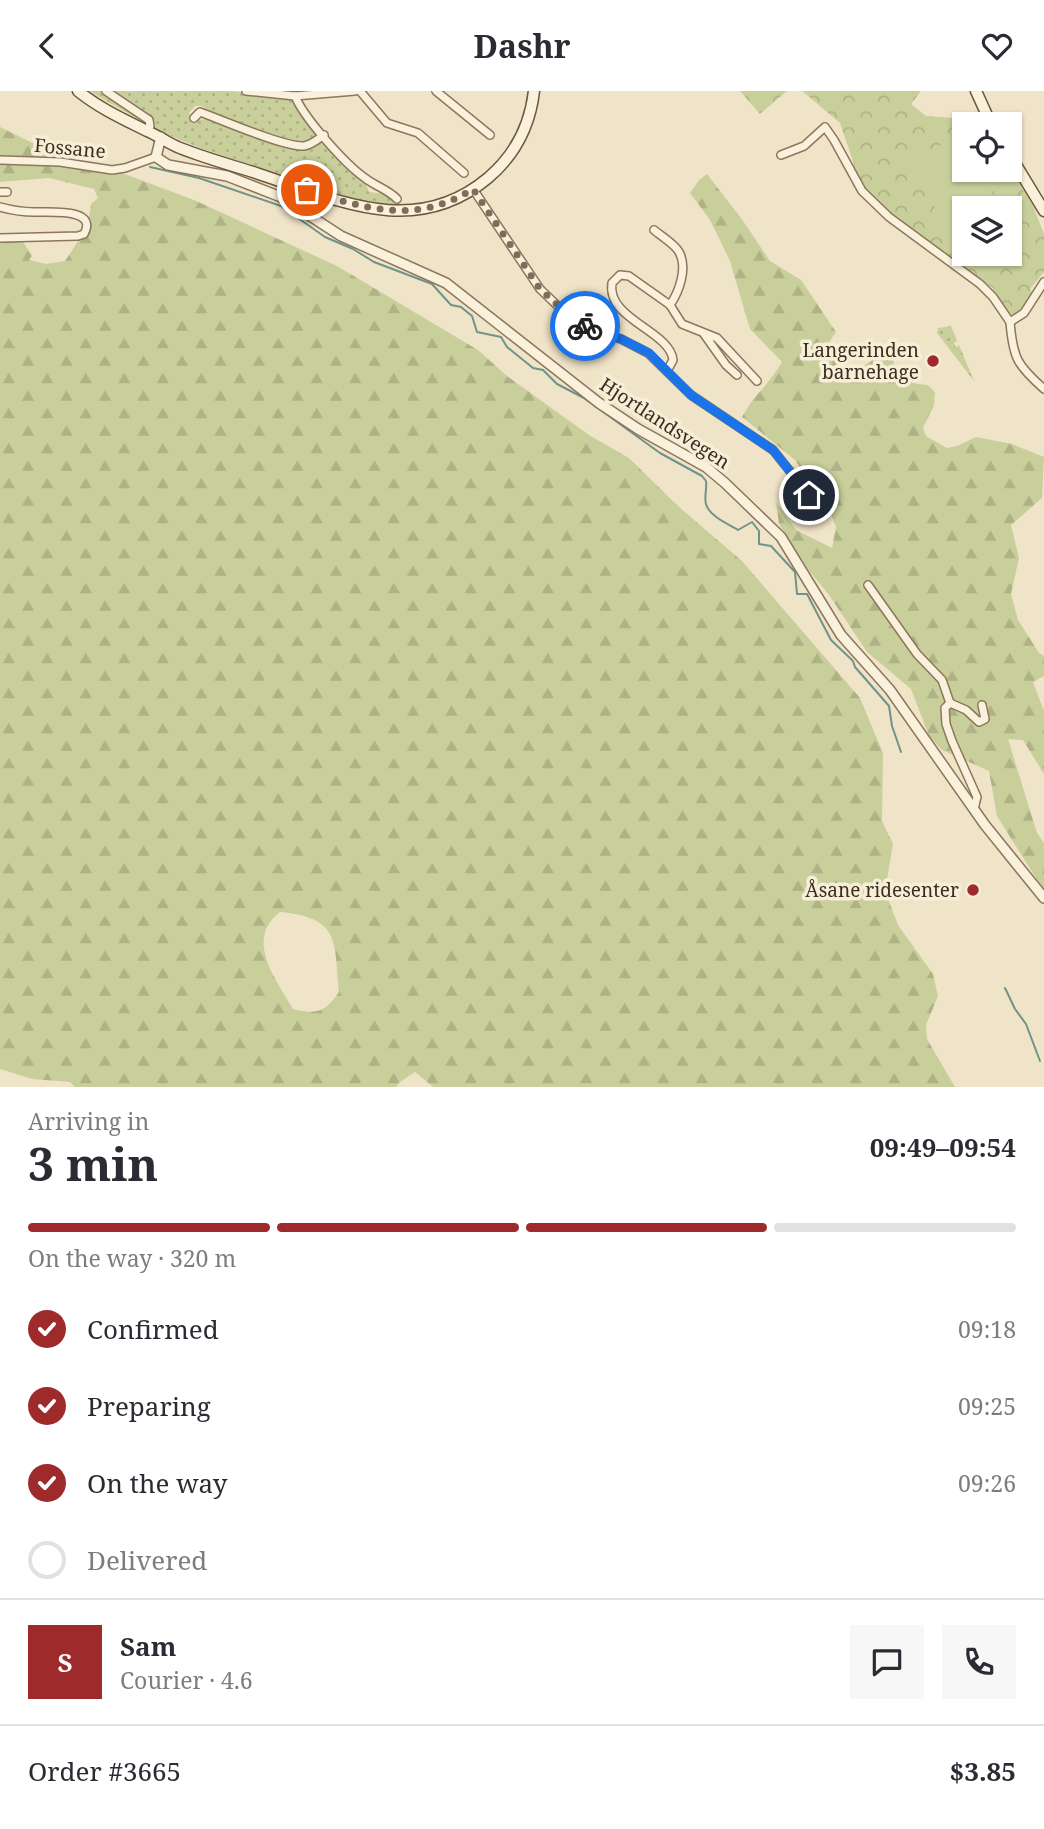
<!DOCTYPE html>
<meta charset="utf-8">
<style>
:root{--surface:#fff;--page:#f7f7f7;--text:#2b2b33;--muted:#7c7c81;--line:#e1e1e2;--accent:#9e2a2b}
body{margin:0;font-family:"Noto Serif",serif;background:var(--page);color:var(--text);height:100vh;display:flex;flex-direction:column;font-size:26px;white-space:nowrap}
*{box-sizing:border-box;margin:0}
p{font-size:23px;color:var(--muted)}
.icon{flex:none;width:38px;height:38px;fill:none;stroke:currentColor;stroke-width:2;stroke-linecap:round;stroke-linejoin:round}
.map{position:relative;height:996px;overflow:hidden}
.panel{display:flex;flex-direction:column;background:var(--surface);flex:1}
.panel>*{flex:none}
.fabs{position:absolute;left:952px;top:21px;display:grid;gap:14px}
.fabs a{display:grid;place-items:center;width:70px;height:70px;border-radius:0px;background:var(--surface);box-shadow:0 2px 5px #0004;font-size:35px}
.pin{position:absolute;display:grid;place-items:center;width:60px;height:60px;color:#fff;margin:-30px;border:4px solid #fff;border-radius:50%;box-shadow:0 2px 7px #0007}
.courier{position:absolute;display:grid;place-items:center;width:70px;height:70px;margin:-35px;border:5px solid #1a73e8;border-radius:50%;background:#fff;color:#222;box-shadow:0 2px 9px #0007}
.headline em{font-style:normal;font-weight:700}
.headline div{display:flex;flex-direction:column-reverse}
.headline{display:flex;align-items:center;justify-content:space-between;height:119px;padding:0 28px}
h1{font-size:46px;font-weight:700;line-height:52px}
.bar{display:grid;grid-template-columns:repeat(4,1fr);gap:10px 7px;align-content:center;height:84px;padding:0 28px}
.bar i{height:9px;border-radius:5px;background:var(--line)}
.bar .current{background:var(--accent)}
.bar p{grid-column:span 4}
.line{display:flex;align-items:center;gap:18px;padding:0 28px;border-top:2px solid var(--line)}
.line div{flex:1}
.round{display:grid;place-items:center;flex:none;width:74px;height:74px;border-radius:0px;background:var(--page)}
ol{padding:0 28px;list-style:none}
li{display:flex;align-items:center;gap:21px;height:77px}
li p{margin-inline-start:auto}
li .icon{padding:7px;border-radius:50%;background:var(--accent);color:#fff;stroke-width:4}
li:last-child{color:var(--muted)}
li i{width:38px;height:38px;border:4px solid var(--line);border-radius:50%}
header{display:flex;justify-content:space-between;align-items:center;height:91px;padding:0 28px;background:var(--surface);font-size:32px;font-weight:700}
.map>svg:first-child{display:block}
</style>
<header><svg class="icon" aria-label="back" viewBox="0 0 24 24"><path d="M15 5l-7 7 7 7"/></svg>Dashr<svg class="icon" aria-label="heart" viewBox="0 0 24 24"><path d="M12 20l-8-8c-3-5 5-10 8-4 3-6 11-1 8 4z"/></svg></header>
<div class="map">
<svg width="1044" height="996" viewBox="0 0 1044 996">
<defs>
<pattern id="grass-dots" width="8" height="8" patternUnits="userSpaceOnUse" patternTransform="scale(1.75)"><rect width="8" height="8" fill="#c9cf9b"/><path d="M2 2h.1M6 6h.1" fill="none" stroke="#aeb285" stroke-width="1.8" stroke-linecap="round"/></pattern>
<pattern id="forest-firs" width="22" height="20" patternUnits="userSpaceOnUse" patternTransform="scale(1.75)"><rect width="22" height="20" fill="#c9cf9b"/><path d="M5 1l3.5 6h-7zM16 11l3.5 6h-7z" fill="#aeb285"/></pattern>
<pattern id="park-crowns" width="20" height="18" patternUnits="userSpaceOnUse" patternTransform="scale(1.75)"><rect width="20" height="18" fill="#c9cf9b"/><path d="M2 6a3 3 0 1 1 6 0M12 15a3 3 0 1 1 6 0" fill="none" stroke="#aeb285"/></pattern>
</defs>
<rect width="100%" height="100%" fill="#f0e4c8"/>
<g fill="url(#grass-dots)">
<path d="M89,0H233L292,8L318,42L315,49L304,53L252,39L221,28L202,15H195L189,22L193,29L213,28L308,56L323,49L365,91L369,101L387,103L395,108L397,116L370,113L200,57L157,39Z"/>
<path d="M951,235L957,250L954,252L956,257L959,254L974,290L937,242L938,237Z"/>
</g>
<g fill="url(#forest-firs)" fill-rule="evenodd">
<path d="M0,36L61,66L89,76L122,82L194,109L337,175L478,259L507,285L589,344L629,367L678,415L742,470L860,607L883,662L882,730L893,753L885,800L898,834L933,883L938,905L926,934L927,948L955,996H433L415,981L400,991L396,996H75L70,991L32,988L0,978V148L22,149L32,165L29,169L46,173L65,170C77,152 90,135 91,113L98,107L94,98L49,87L0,91ZM280,821C341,827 334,850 339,901C325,921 317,924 293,918C276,888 244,849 280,821Z"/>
<path d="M707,83L741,127L770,170L801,189L836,241L828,253L856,282L888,255C900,285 894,291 928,294L935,301L934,314L923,337L926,345L947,357L957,355L976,346L1012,353L1044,366L1042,407L1011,434L1019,467L1011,503L1018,529L1039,562L1044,565V585L1033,591L1044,620V683L1023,649L1008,648L1037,742L1044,752V800L997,725L989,680L942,659L929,645L911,598L867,561L829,504L808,478L779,433L776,411L796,439L832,457L836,436L828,416L795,369L742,326C753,305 771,291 782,271L750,238L730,170L710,129L690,102L699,89Z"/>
</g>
<g fill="url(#park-crowns)" fill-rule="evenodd">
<path d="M740,0H787L760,23Z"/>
<path d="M802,0H921L911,13L926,25L979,29L982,33H964V79L1010,78L1033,115L1044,143V181L1030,198L1032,201L1026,214L1018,223H1008L993,197L890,123L868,103L851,76L854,73L840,32ZM964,117H1010V163H964Z"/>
</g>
<path fill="#c9cf9b" d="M961,43L964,48V79H980L1001,117H964V149L955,154L910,70Z"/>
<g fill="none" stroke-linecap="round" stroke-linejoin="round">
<g stroke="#6f938a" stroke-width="2">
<path d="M150,76L199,87L281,115L325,146L353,158L374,171L432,193L451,214L461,216L472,225L477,241L501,246L507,256L533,277L543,279L557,293L584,307L660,362L702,385L706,390C707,398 704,406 706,413C709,425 728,433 738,439L752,431L759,440V453L771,455L795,481L797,503H807L831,549L853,570L855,576L889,615L892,635L901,661"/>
<path d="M1005,897L1015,918L1026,933L1040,970"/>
</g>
<defs>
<g id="minor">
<path d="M106,0L149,29L150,35"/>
<path d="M246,0L295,5L355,0"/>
<path d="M360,0L387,32L418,42L464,82"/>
<path d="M436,0L490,44"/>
<path d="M295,5C304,27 345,73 365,87C375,95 389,99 397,108"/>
<path d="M194,27L200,21C222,29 284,56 304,55C312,54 318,48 324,44"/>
<path d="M781,64L804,55L825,36L834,49L862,100L889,126L980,193L993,206L1010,231L1024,222L1044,191"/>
<path d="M0,69L60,71L112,79L125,77L156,66"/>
<path d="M473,98L540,198L564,221L590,239L621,248L648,262L691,304L773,359L809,404"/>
<path d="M0,101H7"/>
<path d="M0,116C11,119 22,121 34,121C47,122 99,116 84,143L78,145L0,147"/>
<path d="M654,139C661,145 675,153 679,161C688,177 679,201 670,214"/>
<path d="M1010,231C1013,267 1017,274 1044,298"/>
<path d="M704,243L726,274L737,284"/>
<path d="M667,280L673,269C670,240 606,228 612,192L620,184L629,185L670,214L682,233L717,247L757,290"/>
<path d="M868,494L917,563L942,589L950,612L945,617L946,633L952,650L977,706L974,718"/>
<path d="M950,612L966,619L979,631L985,628L982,614"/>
</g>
<path id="tertiary" d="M161,46L156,66L168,74L227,85L281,106L341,145L446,192L599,312L638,338L706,376L725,392L781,446L841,544L890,599L985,734L1044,807"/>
<g id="secondary">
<path d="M78,0C99,17 123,28 147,40C159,45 169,53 180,57C205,67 231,74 256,82C335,108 414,149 488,87C515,64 530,35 534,0"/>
<path d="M976,0L991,33"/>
<path d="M1010,64L1044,120"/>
</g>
</defs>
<use href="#minor" stroke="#8d765c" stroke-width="10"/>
<use href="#tertiary" stroke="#8d765c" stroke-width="12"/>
<use href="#secondary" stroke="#6f573f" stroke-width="13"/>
<use href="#minor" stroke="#faf1dc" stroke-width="7"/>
<use href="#tertiary" stroke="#faf1dc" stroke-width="9"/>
<use href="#secondary" stroke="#faf1dc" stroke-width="10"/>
</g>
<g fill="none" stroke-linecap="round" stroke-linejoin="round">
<path stroke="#7c6e5b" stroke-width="7" stroke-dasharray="0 12.6" d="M307,99C366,118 415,134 473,98L540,198L564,220L585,235"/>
<path stroke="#1a73e8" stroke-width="9" d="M585,235L621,248L649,262L691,304L773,359L809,404"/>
</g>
<g fill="#9e2a2b" stroke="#f7eed8" stroke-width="2.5">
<circle cx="933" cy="270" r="7"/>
<circle cx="973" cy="799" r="7"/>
</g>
<g text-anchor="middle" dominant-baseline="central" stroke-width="7" stroke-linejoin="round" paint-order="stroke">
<g font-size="19" fill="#3d2e20" stroke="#f7eed8">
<text transform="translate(70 57) rotate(5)">Fossane</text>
<text transform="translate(665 332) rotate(33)">Hjortlandsvegen</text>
</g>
<g font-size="19" fill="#3d2e20" stroke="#f7eed8" text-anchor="end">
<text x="919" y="259">Langerinden<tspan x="919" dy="22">barnehage</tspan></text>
<text x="959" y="799">Åsane ridesenter</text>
</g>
</g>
</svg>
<div class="fabs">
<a><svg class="icon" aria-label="locate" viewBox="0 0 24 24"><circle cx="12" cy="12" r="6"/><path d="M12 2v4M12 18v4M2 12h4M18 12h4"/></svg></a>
<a><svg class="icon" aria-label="layers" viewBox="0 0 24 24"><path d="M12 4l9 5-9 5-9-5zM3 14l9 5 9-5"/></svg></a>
</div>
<div class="pin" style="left:307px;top:99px;background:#ea580c"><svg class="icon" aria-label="bag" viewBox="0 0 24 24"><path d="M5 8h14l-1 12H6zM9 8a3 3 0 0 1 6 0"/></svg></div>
<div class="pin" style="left:809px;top:404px;background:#1f2937"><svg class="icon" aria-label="home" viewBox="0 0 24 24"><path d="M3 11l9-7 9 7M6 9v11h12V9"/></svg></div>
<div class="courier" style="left:585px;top:235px"><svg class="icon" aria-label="bike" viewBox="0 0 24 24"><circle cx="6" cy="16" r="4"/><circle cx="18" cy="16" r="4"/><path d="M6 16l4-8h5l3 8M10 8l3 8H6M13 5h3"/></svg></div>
</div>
<section class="panel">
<div class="headline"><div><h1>3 min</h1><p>Arriving in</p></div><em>09:49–09:54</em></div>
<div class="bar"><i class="current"></i><i class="current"></i><i class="current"></i><i></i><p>On the way · 320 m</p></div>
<ol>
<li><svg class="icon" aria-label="check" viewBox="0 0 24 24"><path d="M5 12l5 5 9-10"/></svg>Confirmed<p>09:18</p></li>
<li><svg class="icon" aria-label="check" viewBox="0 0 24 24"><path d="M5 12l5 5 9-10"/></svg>Preparing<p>09:25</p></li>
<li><svg class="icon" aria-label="check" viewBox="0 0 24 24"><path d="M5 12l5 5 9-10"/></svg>On the way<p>09:26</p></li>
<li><i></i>Delivered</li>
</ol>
<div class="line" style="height:126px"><b class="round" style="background:var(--accent);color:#fff">S</b><div><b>Sam</b><p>Courier · 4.6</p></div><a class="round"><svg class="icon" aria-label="chat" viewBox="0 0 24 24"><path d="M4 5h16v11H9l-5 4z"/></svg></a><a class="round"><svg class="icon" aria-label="phone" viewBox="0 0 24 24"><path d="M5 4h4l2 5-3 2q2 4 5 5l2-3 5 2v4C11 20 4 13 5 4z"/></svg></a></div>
<div class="line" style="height:91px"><div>Order #3665</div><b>$3.85</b></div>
</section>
